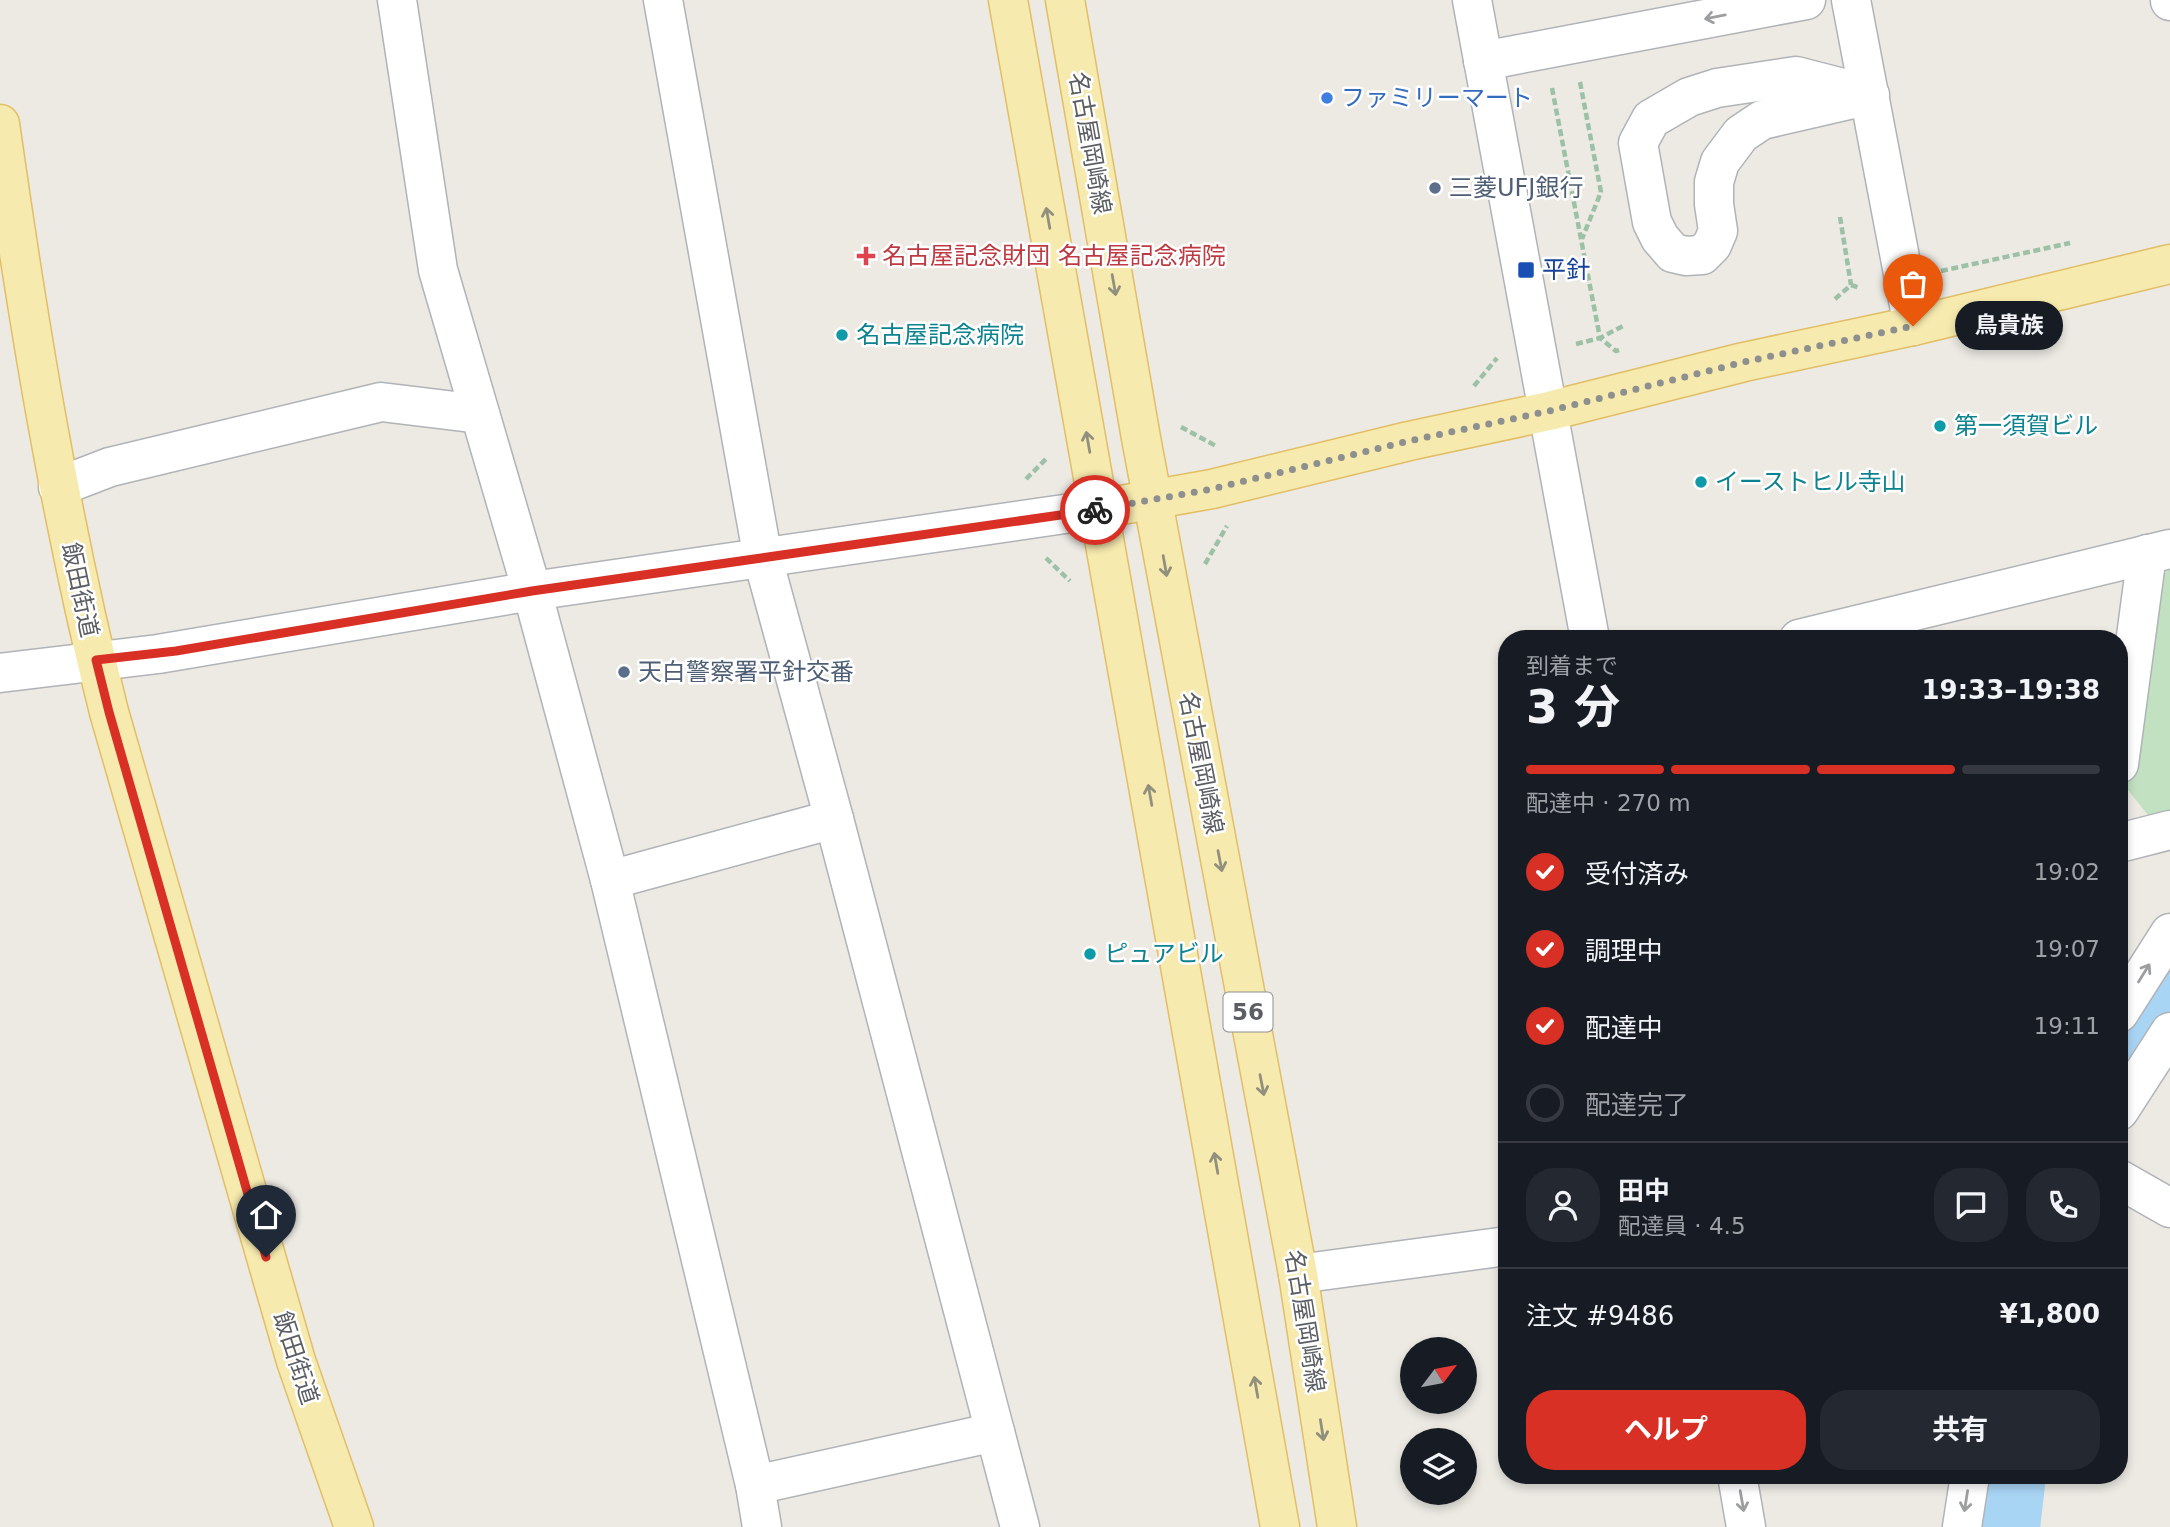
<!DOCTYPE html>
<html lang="ja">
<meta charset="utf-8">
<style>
:root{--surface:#171b24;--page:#242831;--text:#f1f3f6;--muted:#9ea1a6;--line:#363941;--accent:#d93025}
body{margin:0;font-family:"DejaVu Sans","Noto Sans JP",sans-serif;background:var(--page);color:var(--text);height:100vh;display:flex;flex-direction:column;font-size:26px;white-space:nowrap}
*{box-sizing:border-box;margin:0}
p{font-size:23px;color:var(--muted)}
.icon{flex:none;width:38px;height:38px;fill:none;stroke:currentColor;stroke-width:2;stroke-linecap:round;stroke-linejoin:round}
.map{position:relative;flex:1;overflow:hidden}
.details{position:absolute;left:1498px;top:630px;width:630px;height:854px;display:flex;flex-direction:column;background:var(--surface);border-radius:28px;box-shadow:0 4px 10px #0003}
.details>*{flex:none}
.needle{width:46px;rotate:58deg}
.tools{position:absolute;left:1400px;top:1337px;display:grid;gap:14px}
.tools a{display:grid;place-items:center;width:77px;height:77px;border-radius:50%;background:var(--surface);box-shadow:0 4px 10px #0003;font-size:35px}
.pin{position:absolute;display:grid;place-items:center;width:60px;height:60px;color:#fff;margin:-72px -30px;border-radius:50% 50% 50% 0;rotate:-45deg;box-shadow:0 0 7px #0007}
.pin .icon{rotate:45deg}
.courier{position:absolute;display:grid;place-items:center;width:70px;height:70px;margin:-35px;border:5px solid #d93025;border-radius:50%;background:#fff;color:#222;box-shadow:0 2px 9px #0007}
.bubble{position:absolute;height:49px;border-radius:24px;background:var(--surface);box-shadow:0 4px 10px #0003;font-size:23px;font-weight:700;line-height:49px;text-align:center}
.headline em{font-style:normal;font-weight:700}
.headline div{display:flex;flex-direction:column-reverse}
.headline{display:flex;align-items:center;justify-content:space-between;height:119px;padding:0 28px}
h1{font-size:46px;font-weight:700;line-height:52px}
.bar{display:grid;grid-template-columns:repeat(4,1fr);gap:10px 7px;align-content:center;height:84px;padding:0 28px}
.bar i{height:9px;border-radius:5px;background:var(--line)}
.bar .selected{background:var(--accent)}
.bar p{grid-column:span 4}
.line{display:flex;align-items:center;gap:18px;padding:0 28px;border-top:2px solid var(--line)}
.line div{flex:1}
.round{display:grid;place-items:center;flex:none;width:74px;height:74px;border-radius:28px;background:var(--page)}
ol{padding:0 28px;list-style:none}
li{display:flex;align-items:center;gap:21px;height:77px}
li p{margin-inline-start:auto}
li .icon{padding:7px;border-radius:50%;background:var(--accent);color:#fff;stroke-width:4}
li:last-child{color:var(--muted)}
li i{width:38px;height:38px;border:4px solid var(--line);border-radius:50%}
.cta{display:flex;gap:14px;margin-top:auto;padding:14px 28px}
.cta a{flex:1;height:80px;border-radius:28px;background:var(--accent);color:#fff;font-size:28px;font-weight:700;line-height:80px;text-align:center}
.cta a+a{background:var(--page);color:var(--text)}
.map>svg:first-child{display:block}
</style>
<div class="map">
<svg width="2170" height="1527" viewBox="0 0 2170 1527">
<rect width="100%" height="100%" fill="#eceae3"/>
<path fill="#c2e1c1" d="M2170,569V811L2148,815L2127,789L2156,580Z"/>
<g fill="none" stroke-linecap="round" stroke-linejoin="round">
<g stroke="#a9d5f5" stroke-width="74">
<path d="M2119,1054L2170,986"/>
<path d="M2003,1527L2009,1475"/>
</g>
<defs>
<g id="minor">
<path d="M397,0L438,270L532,591L610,880L755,1485L762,1527"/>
<path d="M663,0L763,559L834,819L1020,1527"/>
<path d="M1472,0L1590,639"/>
<path d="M1851,0L1913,326"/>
<path d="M2170,0V1"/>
<path d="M1483,61L1806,0"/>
<path d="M1796,76L1870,95L1762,120L1741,134L1720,162L1714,182V204L1718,231L1712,245L1702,255L1686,256L1673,253L1660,238L1652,222L1638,143L1651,119L1689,97L1717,88Z"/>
<path d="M58,487L110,467L381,402L480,414"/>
<path d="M1799,639L2170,549"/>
<path d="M0,673L158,654L532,591L1099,509"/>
<path d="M2119,764L2147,554"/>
<path d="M2119,843L2170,830"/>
<path d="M610,880L834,819"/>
<path d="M2119,1013L2170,933"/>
<path d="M2119,1111L2170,1032"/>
<path d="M2119,1179L2170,1208"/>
<path d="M1298,1274L1507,1246"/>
<path d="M1737,1475L1746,1527"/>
<path d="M755,1485L995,1432"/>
<path d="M1962,1527L1970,1475"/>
</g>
<g id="major">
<path d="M1008,0L1280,1527"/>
<path d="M1065,0L1141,438L1298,1274L1337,1527"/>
<path d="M0,124C28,321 60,518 109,712L296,1361L354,1527"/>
<path d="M1099,509L1212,489L1409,441L1549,411L1744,362L1913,326L2170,264"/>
</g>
</defs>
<use href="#minor" stroke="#b0b3b7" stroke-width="41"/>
<use href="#major" stroke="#e2be66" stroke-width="41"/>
<g stroke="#9cc1a6" stroke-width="4.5" stroke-dasharray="7 3.5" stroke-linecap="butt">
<path d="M1580,82L1601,192L1582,239"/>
<path d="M1552,88L1600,338L1625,325"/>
<path d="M1840,217L1851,285"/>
<path d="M1941,271L2070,243"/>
<path d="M1835,299L1851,285L1860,288"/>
<path d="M1576,344L1600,338L1616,351L1619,350"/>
<path d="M1474,386L1497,358"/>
<path d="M1181,427L1216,446"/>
<path d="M1026,479L1047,458"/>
<path d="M1046,558L1070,581"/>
<path d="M1205,564L1227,526"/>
</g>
<use href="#minor" stroke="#fff" stroke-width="38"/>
<use href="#major" stroke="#f6eaae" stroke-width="38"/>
</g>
<defs><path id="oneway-shaft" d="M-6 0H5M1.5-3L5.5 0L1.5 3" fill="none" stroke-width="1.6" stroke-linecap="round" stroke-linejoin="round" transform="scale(1.75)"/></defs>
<g stroke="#9d9ea1">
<use href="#oneway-shaft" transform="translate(1715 17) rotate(169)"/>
<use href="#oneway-shaft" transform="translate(2144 973) rotate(-58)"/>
<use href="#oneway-shaft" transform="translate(1742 1501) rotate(80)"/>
<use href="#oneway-shaft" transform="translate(1966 1501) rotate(99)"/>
</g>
<g stroke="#918f7d">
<use href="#oneway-shaft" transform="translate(1048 218) rotate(-100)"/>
<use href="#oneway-shaft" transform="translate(1114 285) rotate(80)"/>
<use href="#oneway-shaft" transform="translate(1088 442) rotate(-100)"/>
<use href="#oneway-shaft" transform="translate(1165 566) rotate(80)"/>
<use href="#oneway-shaft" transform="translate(1150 795) rotate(-100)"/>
<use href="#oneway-shaft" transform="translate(1220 861) rotate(79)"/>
<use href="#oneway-shaft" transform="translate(1262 1085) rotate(79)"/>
<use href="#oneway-shaft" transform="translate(1216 1163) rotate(-100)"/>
<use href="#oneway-shaft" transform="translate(1256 1387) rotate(-100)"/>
<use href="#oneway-shaft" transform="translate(1322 1430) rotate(81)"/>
</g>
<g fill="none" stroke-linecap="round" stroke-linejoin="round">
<path stroke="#8e8f8f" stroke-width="7" stroke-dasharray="0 12.6" d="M1095,510L1212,489L1409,441L1549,411L1744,362L1913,326"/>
<path stroke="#d93025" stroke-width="9" d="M266,1257L109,712L96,660L176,651L532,591L1095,510"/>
</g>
<circle fill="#3f7fe0" stroke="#fff" stroke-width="2.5" cx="1327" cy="98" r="7"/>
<g fill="#5c6f8a" stroke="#fff" stroke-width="2.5">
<circle cx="1435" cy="188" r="7"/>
<circle cx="624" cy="672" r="7"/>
</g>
<path fill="#e0444e" stroke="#fff" stroke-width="2.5" d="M862.5 245.5h7v7h7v7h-7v7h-7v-7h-7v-7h7z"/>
<rect fill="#1a4fb4" stroke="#fff" stroke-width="2.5" x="1517" y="261" width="18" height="18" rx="3.5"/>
<g fill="#0f9aa8" stroke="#fff" stroke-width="2.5">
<circle cx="842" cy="335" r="7"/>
<circle cx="1940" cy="426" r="7"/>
<circle cx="1701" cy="482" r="7"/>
<circle cx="1090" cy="954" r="7"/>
</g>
<g text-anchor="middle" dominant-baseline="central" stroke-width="5" stroke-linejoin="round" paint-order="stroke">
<rect fill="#fff" stroke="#8c8e91" stroke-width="2" x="1223.5" y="992.5" width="49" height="39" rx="5"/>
<g font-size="23" font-weight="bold" fill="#5b5e62">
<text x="1248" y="1012">56</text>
</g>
<g font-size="24" fill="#366cbe" stroke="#fff" text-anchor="start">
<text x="1341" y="98">ファミリーマート</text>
</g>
<g font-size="24" fill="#5b5e62" stroke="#fff">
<text transform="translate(1090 143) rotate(80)">名古屋岡崎線</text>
<text transform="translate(80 590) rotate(78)">飯田街道</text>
<text transform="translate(1201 763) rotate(79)">名古屋岡崎線</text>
<text transform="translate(1305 1321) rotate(81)">名古屋岡崎線</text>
<text transform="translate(296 1358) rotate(72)">飯田街道</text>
</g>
<g font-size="24" fill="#4e5e75" stroke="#fff" text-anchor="start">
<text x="1449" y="188">三菱UFJ銀行</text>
<text x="638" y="672">天白警察署平針交番</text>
</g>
<g font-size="24" fill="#be3a42" stroke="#fff" text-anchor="start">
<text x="882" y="256">名古屋記念財団 名古屋記念病院</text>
</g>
<g font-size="24" fill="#164399" stroke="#fff" text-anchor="start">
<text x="1542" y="270">平針</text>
</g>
<g font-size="24" fill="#0d838f" stroke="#fff" text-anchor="start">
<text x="856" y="335">名古屋記念病院</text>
<text x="1954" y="426">第一須賀ビル</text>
<text x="1715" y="482">イーストヒル寺山</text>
<text x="1104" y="954">ピュアビル</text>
</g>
</g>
</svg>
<div class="tools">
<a><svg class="needle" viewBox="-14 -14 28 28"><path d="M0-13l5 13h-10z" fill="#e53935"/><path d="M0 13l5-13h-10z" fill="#9ea1a6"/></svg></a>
<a><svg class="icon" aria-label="layers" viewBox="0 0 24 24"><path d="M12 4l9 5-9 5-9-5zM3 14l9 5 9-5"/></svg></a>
</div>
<div class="pin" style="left:1913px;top:326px;background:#ea580c"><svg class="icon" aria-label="bag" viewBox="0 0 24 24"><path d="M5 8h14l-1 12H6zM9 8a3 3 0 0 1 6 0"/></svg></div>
<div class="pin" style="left:266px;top:1257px;background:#1f2937"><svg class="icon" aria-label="home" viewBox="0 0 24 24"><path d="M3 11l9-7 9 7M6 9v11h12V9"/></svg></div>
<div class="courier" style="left:1095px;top:510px"><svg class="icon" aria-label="bike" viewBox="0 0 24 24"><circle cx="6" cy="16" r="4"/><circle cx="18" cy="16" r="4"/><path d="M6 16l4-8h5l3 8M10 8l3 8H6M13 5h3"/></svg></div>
<div class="bubble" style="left:1955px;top:301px;width:108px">鳥貴族</div>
<section class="details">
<div class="headline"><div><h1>3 分</h1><p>到着まで</p></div><em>19:33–19:38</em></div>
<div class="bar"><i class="selected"></i><i class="selected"></i><i class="selected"></i><i></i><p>配達中 · 270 m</p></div>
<ol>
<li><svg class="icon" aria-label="check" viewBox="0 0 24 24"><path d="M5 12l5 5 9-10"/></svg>受付済み<p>19:02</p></li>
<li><svg class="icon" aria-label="check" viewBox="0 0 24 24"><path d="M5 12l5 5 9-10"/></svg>調理中<p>19:07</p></li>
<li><svg class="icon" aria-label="check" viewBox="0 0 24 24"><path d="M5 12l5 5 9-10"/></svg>配達中<p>19:11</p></li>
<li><i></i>配達完了</li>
</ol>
<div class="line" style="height:126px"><a class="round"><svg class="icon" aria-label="person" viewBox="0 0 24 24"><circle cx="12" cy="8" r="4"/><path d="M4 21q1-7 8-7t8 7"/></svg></a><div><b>田中</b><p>配達員 · 4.5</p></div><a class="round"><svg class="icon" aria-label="chat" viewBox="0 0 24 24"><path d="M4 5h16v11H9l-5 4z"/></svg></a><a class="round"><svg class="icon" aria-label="phone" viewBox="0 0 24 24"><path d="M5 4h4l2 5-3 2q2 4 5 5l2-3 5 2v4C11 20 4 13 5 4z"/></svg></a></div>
<div class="line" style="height:91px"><div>注文 #9486</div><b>¥1,800</b></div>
<div class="cta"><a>ヘルプ</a><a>共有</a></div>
</section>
</div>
